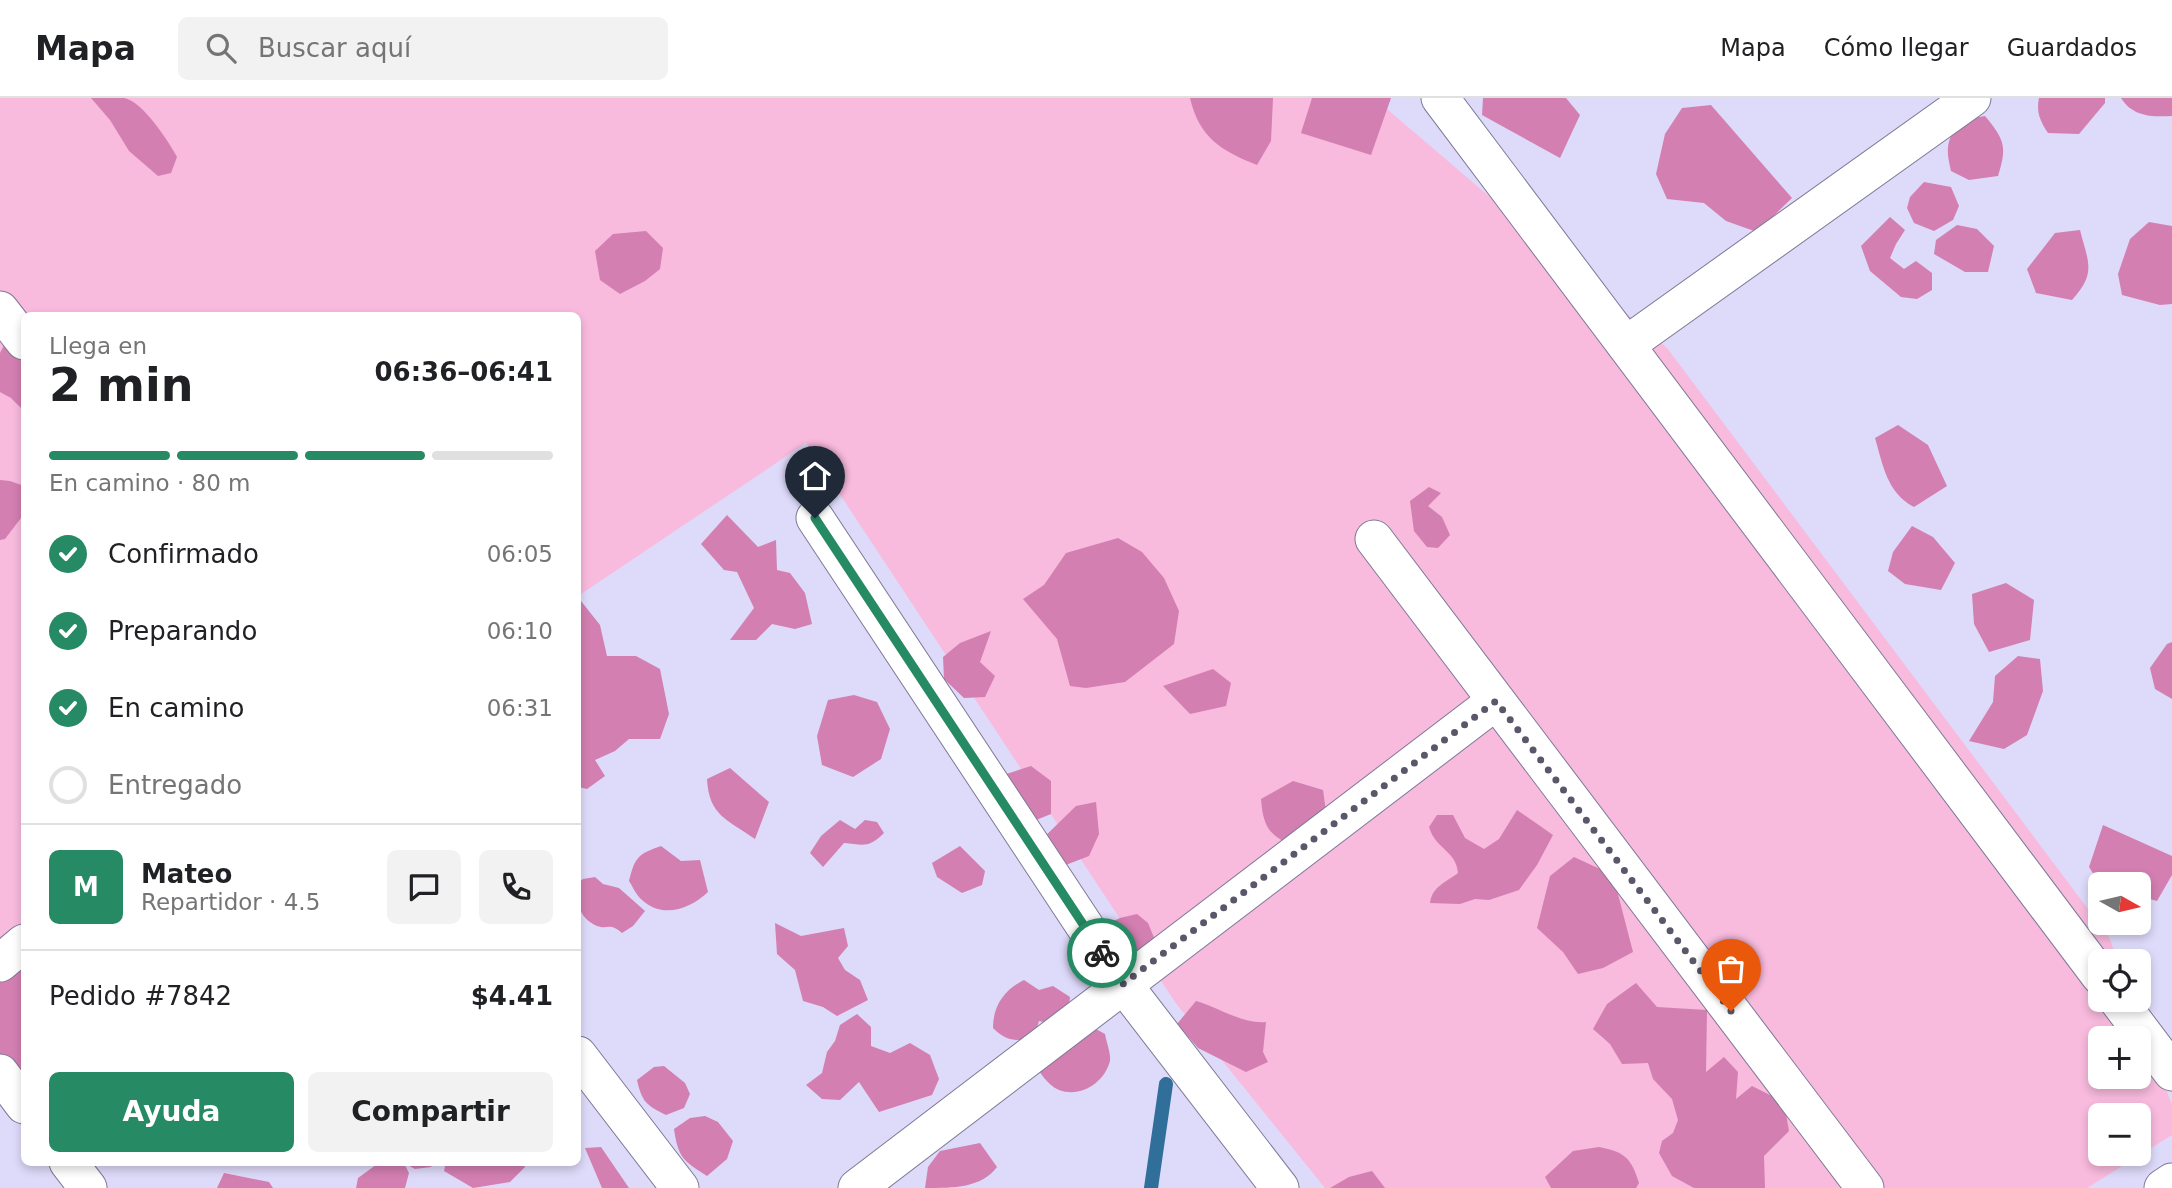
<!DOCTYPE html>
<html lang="es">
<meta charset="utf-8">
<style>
:root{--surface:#fff;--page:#f2f2f2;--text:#202124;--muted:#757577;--line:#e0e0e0;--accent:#268a64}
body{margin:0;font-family:"DejaVu Sans",sans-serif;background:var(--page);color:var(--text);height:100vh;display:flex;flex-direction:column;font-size:26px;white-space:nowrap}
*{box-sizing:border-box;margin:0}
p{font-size:23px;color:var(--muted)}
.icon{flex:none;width:38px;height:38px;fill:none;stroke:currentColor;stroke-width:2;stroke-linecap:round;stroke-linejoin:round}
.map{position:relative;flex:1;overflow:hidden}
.drawer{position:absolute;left:21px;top:214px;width:560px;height:854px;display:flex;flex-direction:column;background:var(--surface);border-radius:10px;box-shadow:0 4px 10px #0003}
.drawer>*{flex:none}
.needle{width:46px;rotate:98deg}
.controls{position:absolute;left:2088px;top:774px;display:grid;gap:14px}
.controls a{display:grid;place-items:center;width:63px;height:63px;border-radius:10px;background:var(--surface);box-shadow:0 4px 10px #0003;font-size:35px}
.pin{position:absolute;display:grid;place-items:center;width:60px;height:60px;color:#fff;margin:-72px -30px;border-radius:50% 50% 50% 0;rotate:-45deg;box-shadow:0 0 7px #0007}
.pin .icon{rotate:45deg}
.courier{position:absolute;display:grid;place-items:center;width:70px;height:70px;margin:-35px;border:5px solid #268a64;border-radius:50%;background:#fff;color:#222;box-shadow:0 2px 9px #0007}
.overview em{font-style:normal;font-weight:600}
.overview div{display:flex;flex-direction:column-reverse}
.overview{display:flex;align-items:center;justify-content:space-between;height:119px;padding:0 28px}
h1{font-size:46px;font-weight:600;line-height:52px}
.bar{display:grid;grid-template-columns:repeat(4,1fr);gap:10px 7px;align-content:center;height:84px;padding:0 28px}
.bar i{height:9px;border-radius:5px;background:var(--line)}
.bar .selected{background:var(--accent)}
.bar p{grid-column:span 4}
.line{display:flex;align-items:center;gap:18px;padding:0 28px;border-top:2px solid var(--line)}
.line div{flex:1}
.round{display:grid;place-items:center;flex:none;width:74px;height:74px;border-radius:10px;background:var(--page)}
ol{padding:0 28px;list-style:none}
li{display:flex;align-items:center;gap:21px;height:77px}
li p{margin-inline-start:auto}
li .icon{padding:7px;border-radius:50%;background:var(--accent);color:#fff;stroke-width:4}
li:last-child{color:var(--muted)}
li i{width:38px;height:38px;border:4px solid var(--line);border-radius:50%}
.cta{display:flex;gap:14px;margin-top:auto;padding:14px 28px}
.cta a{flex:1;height:80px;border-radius:10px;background:var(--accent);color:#fff;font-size:28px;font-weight:600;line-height:80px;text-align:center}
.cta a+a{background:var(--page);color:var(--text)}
header{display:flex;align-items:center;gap:42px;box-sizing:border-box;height:98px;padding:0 35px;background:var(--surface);border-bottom:2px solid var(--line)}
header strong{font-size:33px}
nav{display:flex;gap:38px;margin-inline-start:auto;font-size:24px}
.search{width:490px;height:63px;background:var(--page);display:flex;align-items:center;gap:18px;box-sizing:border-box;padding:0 24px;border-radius:10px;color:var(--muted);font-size:26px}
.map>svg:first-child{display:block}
</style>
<header>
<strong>Mapa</strong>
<div class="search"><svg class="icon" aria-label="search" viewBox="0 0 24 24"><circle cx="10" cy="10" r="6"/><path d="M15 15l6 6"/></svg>Buscar aquí</div>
<nav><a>Mapa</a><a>Cómo llegar</a><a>Guardados</a></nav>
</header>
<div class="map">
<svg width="2172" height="1090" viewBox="0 0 2172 1090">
<rect width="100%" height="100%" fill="#dedafa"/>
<path fill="#f8badd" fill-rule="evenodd" d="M0,0H1374L1667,250L2109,839L2118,863H2100L2132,901L2172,1007V1037L2087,1090H1325L1175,904L806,345L578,498V217H24V871L0,888ZM2100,940H2138V978H2100ZM2100,1017H2138V1055H2100Z"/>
<g fill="#d37fb1">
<path d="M91,0C101,0 113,0 124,0C142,3 168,42 177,59L171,75L158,78L129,53L110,22Z"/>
<path d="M1190,0H1273L1271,43L1257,67C1221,53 1199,39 1190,0Z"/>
<path d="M1312,0H1391L1371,57L1301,35Z"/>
<path d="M1483,0H1566L1580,17L1560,60L1482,17Z"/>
<path d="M2039,0H2105V5L2079,36L2048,35C2040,23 2036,14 2039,0Z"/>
<path d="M2121,0H2172V18C2152,19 2133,19 2121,0Z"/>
<path d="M1711,7L1792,100L1757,134L1726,123L1704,105L1667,101L1656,76L1665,36L1682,10Z"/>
<path d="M1985,18C2005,42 2007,49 1998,78L1969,82L1951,73C1945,48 1947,42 1961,22Z"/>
<path d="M1924,84L1951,89L1959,108L1953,122L1934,133L1914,125L1907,110L1910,99Z"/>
<path d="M1890,119L1905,132L1896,146L1890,160L1904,171L1916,163L1932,175V192L1917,201L1901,199L1870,173L1861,148Z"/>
<path d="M2149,124L2172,128V206L2160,207L2122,197L2118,176L2130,141Z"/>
<path d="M1957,127L1977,131L1994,148L1988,174H1965L1934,156L1936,142Z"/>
<path d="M2080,132C2088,164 2097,175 2072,202L2036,195L2027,171L2055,135Z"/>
<path d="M646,133L663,150L660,171L645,183L620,196L600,182L595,153L613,136Z"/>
<path d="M9,238L24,248V313L11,300L0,294V255Z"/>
<path d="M1898,327L1928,347L1947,388L1914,409C1887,395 1883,367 1875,340Z"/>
<path d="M0,382L10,383L24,388V416L5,441L0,442Z"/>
<path d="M1429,389L1441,395L1428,408L1442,419L1450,437L1438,450L1427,449L1414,433L1410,403Z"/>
<path d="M727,417L758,449L776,442L777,472L790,475L805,495L812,526L795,531L772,526L756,542H730L754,510L737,474L724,472L701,446Z"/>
<path d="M1912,428L1933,439L1955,465L1941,492L1905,486L1888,473L1893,454Z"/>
<path d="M1118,440L1142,454L1164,480L1179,513L1174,546L1125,584L1086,590L1070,588L1057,541L1023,501L1044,487L1066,455Z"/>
<path d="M2006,485L2034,502L2030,542L1989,554L1974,526L1972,496Z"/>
<path d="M581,503L600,527L607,558H636L660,571L669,616L660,641H629L615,653L595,662L605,678L587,691L578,689V504Z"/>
<path d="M991,533L980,564L995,578L985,599L964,600L944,581L943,559L960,545Z"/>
<path d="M2172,544V601L2155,591L2150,570L2167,546Z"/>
<path d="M2018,558L2040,561L2043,593L2027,637L2004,651L1969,643L1993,604L1995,578Z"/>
<path d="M1213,571L1231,585L1226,608L1190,616L1163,588Z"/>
<path d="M854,597L877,604L890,631L881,661L853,679L822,667L817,638L828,602Z"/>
<path d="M1031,668L1051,683V716L1019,729L1000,678Z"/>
<path d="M730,670L769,704L755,741C727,721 709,718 707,681Z"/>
<path d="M1293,683L1323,692L1327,721L1295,748C1269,739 1263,728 1261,701Z"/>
<path d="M1096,704L1099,736L1089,758L1058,770L1036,747L1076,708Z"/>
<path d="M1517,712L1553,737L1537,767L1519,792L1489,802L1475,801L1460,806L1430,805C1432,789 1446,784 1458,775C1456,752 1436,752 1429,729L1437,717H1453L1465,740L1484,751L1499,741Z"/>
<path d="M840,722L855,731L865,722L877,724L884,735C869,750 864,747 844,745L823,769L810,755L821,738Z"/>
<path d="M2103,727L2172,758V777L2157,803L2139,798L2138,786H2100L2089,769Z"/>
<path d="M661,748L681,763L700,762L708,794C690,811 663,821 642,802C636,797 633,789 629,783C635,759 638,756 661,748Z"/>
<path d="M960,748L985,773L982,787L962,795L937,779L932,765Z"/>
<path d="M1574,759L1613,777L1633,854L1603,870L1578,876L1563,854L1537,830L1550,778Z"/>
<path d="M595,779L603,786L619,790L645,813L633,828L622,835C609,824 608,832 597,828C577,819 577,803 578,785L583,781Z"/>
<path d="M1137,816L1148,825L1155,842L1123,869L1094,833L1120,820Z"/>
<path d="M775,825L801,838L844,830L848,848L838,860L845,872L860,882L868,902L837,918L823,909L803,903L795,872L777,856Z"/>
<path d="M24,837V984L6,961L0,957V864Z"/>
<path d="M1024,882L1039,892L1053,888L1070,899L1068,916L1052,926L1039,923L1034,940C1016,944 1006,943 993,930C993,908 1004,892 1024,882Z"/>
<path d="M1636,885L1657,909L1707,912L1706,974L1724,959L1738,974L1736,1001L1752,988L1784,1004L1789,1033L1764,1058L1765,1090H1694L1672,1078L1659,1055L1662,1043L1673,1035L1678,1022L1672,1001L1653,981L1648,965L1622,966L1610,946L1593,931L1607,906Z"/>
<path d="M1196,903C1220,910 1242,926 1266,924L1263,954L1268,964L1246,974L1198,950L1177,926Z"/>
<path d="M857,916L871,929V948L890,955L910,945L930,957L939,981L932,997L879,1014L859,984L840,1002L822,1001L806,987L822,975L827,954L835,943L840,927Z"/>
<path d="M1085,925L1105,936C1106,943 1111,955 1110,963C1104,985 1081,1000 1059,992C1047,987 1039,973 1033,963Z"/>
<path d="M664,968L685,985L690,996L684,1010L666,1017C646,1007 642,1004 637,982L654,969Z"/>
<path d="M705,1018L718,1024L733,1043L727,1061L707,1078C683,1063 678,1059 674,1031L690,1020Z"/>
<path d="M980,1045L997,1069C981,1090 954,1090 925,1090L928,1069L940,1053Z"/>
<path d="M601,1049L629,1090H602L585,1050Z"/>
<path d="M1599,1049C1625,1054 1631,1060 1639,1085L1636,1090H1551L1545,1079L1573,1053Z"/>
<path d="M380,1064H435L431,1069L415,1071L404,1065L409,1075L405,1090H356L358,1080Z"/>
<path d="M446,1064H522L525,1069L510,1084L473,1090L444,1073Z"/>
<path d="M1372,1073L1385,1090H1330L1349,1079Z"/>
<path d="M224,1075L269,1084L273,1090H217Z"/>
</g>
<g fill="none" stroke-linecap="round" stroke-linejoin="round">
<path stroke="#316f9b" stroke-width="14" d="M1151,1090L1166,986"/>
<defs>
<g id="minor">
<path d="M1440,0L2100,878"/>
<path d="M0,212L24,243"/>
<path d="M1626,247L1972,0"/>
<path d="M815,420L1123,886L1280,1090"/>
<path d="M1374,441L1865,1090"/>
<path d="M0,865L24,845"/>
<path d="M2117,901L2172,974"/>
<path d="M578,957L680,1090"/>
<path d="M0,975L24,1007"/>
<path d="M68,1064L88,1090"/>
<path d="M857,1090L1496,603"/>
<path d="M2163,1090L2172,1084"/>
</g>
</defs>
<use href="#minor" stroke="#7e7996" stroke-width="39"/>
<use href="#minor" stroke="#fff" stroke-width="37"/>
</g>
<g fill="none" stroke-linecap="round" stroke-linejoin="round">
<path stroke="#595769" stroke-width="7" stroke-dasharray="0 12.6" d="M1102,855L1123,886L1496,603L1731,913"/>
<path stroke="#268a64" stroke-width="9" d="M815,420L1102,855"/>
</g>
</svg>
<div class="controls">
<a><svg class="needle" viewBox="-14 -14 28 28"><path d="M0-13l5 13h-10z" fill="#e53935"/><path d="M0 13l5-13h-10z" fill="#757577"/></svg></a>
<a><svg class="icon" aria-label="locate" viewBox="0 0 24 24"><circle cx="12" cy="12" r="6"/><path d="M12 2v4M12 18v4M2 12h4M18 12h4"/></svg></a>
<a>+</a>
<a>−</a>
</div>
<div class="pin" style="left:1731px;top:913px;background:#ea580c"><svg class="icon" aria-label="bag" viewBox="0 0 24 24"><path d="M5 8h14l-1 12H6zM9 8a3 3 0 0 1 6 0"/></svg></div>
<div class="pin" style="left:815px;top:420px;background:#1f2937"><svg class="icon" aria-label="home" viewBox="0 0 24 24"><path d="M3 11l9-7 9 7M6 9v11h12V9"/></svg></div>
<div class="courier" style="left:1102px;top:855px"><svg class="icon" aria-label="bike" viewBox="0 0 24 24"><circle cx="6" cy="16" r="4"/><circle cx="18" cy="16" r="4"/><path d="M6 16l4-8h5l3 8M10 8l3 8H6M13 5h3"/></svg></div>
<section class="drawer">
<div class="overview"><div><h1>2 min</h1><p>Llega en</p></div><em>06:36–06:41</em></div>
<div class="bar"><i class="selected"></i><i class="selected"></i><i class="selected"></i><i></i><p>En camino · 80 m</p></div>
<ol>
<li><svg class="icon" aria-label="check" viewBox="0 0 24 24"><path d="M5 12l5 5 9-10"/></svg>Confirmado<p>06:05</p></li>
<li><svg class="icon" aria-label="check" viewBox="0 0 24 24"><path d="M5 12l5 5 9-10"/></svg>Preparando<p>06:10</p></li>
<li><svg class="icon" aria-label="check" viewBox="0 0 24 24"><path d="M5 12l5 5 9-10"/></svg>En camino<p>06:31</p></li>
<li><i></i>Entregado</li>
</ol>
<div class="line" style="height:126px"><b class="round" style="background:var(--accent);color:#fff">M</b><div><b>Mateo</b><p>Repartidor · 4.5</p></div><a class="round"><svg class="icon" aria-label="chat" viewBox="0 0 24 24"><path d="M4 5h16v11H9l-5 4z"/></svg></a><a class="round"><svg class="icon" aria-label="phone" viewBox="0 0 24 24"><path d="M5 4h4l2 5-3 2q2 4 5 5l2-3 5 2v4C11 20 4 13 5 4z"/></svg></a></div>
<div class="line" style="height:91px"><div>Pedido #7842</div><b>$4.41</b></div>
<div class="cta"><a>Ayuda</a><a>Compartir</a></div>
</section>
</div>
